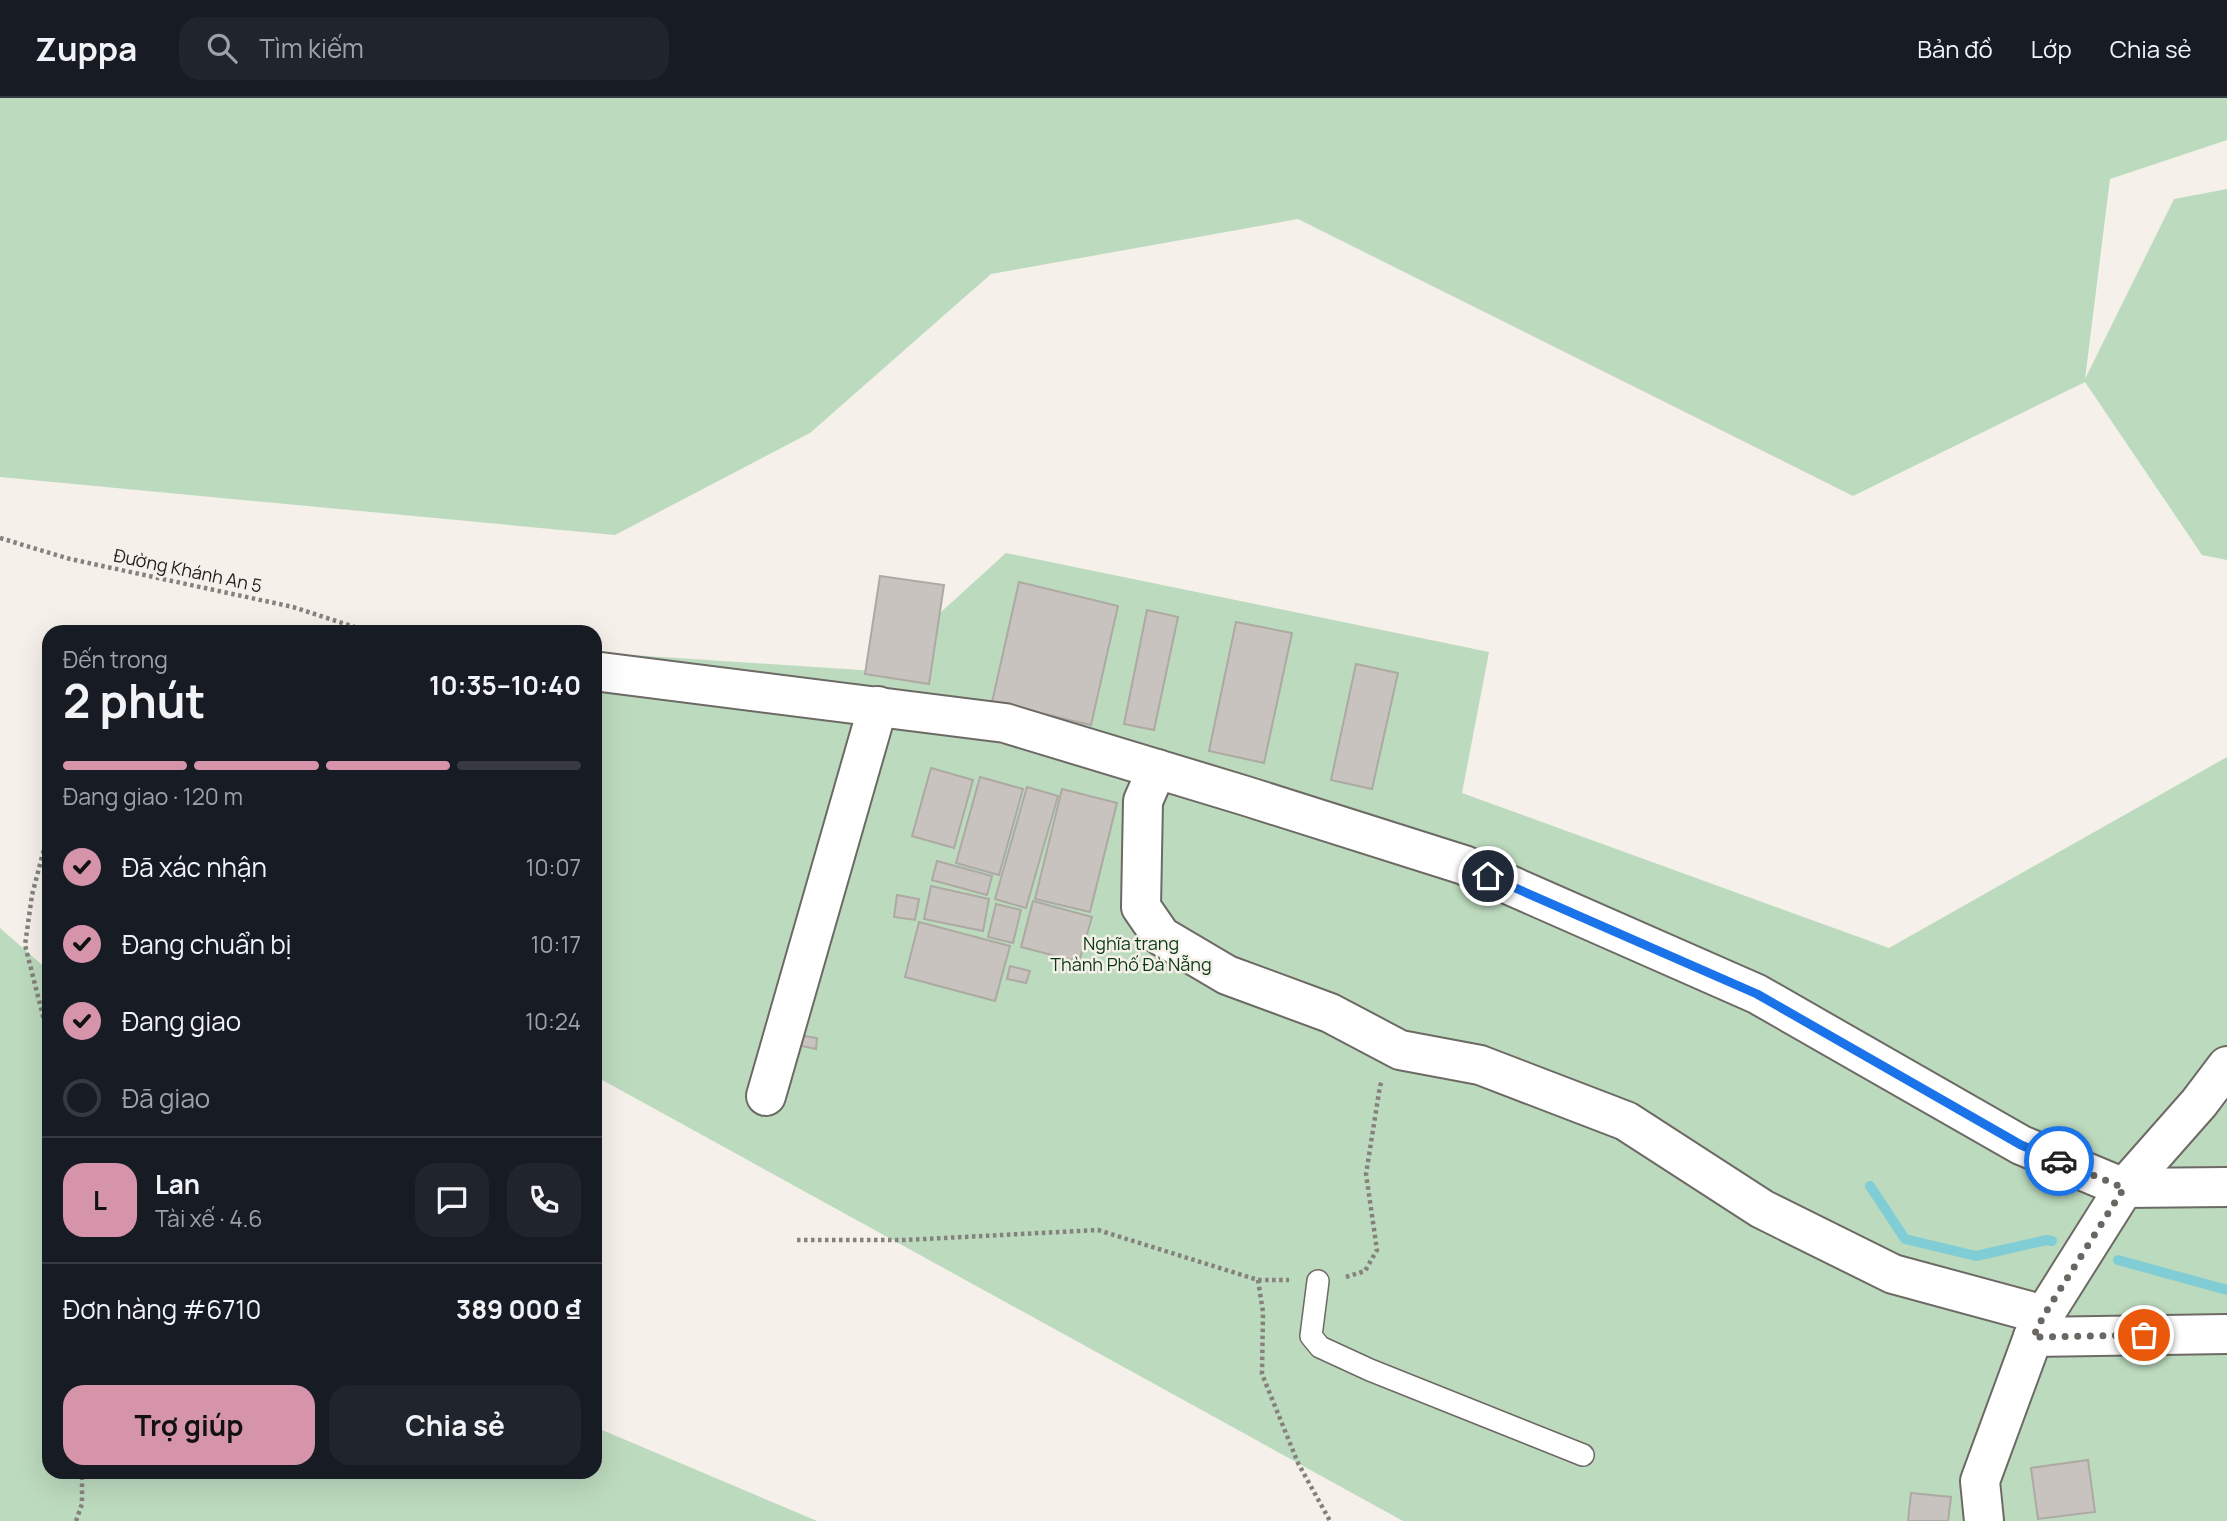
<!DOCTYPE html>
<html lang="vi">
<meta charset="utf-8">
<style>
:root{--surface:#171b24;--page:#20242c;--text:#f1f3f6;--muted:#9ea1a6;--line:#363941;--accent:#d594aa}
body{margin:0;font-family:Manrope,sans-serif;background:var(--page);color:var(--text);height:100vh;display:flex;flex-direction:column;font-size:26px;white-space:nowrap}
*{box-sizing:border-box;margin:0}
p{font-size:23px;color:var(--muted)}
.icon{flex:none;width:38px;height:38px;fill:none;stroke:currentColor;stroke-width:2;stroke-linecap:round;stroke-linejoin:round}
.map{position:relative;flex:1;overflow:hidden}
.details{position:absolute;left:42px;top:527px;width:560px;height:854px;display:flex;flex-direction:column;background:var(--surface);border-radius:21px;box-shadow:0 7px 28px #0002}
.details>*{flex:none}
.pin{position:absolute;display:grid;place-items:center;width:60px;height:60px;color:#fff;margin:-30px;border:4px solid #fff;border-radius:50%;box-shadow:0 2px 7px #0007}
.courier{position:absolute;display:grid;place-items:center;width:70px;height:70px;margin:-35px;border:5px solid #1a73e8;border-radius:50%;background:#fff;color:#222;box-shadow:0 2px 9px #0007}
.overview em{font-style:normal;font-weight:700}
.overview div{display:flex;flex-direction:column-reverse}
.overview{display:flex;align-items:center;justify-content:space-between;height:119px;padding:0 21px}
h1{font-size:46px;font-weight:700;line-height:52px}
.bar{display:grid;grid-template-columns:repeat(4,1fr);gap:10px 7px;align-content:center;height:84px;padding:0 21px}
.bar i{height:9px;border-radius:5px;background:var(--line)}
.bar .on{background:var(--accent)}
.bar p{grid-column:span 4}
.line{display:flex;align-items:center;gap:18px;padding:0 21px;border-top:2px solid var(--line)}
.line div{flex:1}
.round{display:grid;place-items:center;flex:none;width:74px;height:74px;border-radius:21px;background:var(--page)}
ol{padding:0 21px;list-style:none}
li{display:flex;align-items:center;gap:21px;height:77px}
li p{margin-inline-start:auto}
li .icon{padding:7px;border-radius:50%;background:var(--accent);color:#111;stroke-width:4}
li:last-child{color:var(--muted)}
li i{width:38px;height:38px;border:4px solid var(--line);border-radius:50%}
.button{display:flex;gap:14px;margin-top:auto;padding:14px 21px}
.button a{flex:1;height:80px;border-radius:21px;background:var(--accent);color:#111;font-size:28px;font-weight:700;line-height:80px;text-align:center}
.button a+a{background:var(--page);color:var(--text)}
header{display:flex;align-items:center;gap:42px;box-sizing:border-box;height:98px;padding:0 35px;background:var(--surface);border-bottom:2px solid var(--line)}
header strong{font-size:33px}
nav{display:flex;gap:38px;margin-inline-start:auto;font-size:24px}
.search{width:490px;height:63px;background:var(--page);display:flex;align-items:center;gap:18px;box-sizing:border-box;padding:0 24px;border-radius:21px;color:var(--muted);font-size:26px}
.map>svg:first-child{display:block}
</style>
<header>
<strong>Zuppa</strong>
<div class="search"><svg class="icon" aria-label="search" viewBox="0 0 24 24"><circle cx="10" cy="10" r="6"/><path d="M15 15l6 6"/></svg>Tìm kiếm</div>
<nav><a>Bản đồ</a><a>Lớp</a><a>Chia sẻ</a></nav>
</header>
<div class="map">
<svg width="2227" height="1423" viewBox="0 0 2227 1423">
<rect width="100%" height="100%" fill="#f5f0ea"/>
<g fill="#bcdabe">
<path d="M0,0H2227V42L2110,81L2085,281L2174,101L2227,91V462L2202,457L2085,284L1853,398L1298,121L991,176L810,335L615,437L0,379Z"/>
<path d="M1006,455L1489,554L1462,695L1889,850L2227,659V1423H1403L595,978V570L602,555L876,573Z"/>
<path d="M0,830L49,873V1374H595V1329L817,1423H0Z"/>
</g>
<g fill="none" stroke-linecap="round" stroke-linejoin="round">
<g stroke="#81cdd5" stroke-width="10">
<path d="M1870,1088L1905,1141L1976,1158L2047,1142L2052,1143"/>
<path d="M2118,1162L2227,1192"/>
</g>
</g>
<g fill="#c8c3be" stroke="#ada9a3" stroke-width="2">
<path d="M880,478L944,487L929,586L865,576Z"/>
<path d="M1019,484L1118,508L1091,627L992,604Z"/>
<path d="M1147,512L1178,519L1154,632L1124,626Z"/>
<path d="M1236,524L1292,535L1264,665L1209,653Z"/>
<path d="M1356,566L1398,575L1372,691L1331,682Z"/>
<path d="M931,670L973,682L954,750L912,738Z"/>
<path d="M980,679L1023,691L999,777L956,765Z"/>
<path d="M1027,689L1058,698L1026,810L995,801Z"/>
<path d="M1062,691L1117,705L1090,814L1035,801Z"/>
<path d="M937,763L992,778L987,797L932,782Z"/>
<path d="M931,788L989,801L983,833L924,821Z"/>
<path d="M897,797L919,801L915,822L894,819Z"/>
<path d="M1033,803L1092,819L1079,864L1021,849Z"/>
<path d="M996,806L1021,812L1013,845L988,839Z"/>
<path d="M919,824L1010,848L995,903L905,879Z"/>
<path d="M1010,868L1030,873L1026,885L1007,881Z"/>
<path d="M799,937L817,940L816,951L797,947Z"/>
<path d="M2088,1362L2095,1414L2038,1421L2031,1370Z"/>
<path d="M1911,1395L1951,1399L1948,1423H1908Z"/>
</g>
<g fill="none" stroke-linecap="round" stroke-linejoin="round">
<defs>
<path id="service" d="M1318,1183L1311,1238L1320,1249L1370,1272L1583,1357"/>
<g id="minor">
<path d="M601,574L1005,625L1246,698L1464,767L1757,896L2021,1047L2124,1090L2227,1089"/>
<path d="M1157,671L1143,703L1141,809L1161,838L1227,877L1330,915L1400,952L1480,967L1626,1023L1762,1111L1893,1176L2044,1217"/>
<path d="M766,998L878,608"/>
<path d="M2033,1239L2227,1236"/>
<path d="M1984,1423L1980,1383L2033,1239L2044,1217L2124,1090L2199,1005L2227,968"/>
</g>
</defs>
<use href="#service" stroke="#6d6964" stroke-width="24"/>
<use href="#minor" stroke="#6d6964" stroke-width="42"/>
<g stroke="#85827e" stroke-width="4.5" stroke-dasharray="3.5 3.5" stroke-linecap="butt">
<path d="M0,440L70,461L293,509L370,534"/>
<path d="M49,636L46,649L49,676"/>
<path d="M49,732L32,797L25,847L47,934L49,963"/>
<path d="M797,1142H905L1098,1132L1258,1182H1289"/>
<path d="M1346,1179L1365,1173L1377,1152L1366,1076L1380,988L1382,983"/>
<path d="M1258,1182L1263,1214L1262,1276L1298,1365L1330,1423"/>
<path d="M76,1423L82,1406V1374"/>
</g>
<use href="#service" stroke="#fff" stroke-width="21"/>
<use href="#minor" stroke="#fff" stroke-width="38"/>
</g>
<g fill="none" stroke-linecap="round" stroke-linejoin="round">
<path stroke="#6a6763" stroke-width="7" stroke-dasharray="0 12.6" d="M2059,1063L2124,1090L2044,1217L2033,1239L2144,1237"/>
<path stroke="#1a73e8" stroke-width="9" d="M1488,778L1757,896L2021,1047L2059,1063"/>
</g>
<g text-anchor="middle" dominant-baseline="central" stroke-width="5" stroke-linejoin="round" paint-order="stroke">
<g font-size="18" fill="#1f1d1b" stroke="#f5f0ea">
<text transform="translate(188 472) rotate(12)">Đường Khánh An 5</text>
</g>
<g font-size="18" fill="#083b13" stroke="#f5f0ea">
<text x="1131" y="845">Nghĩa trang<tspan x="1131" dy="21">Thành Phố Đà Nẵng</tspan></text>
</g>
</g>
</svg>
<div class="pin" style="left:2144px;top:1237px;background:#ea580c"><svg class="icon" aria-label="bag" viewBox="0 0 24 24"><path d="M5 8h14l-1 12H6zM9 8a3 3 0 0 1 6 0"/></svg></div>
<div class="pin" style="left:1488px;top:778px;background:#1f2937"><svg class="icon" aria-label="home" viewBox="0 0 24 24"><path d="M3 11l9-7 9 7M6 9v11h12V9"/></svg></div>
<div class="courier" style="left:2059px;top:1063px"><svg class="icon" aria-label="car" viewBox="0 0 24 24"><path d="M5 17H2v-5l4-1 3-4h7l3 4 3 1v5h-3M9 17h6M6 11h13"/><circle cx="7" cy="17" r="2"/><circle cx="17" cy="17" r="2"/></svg></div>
<section class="details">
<div class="overview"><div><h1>2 phút</h1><p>Đến trong</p></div><em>10:35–10:40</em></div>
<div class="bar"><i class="on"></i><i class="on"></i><i class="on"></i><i></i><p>Đang giao · 120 m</p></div>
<ol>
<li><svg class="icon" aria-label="check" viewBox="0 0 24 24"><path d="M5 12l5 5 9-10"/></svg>Đã xác nhận<p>10:07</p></li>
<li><svg class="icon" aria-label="check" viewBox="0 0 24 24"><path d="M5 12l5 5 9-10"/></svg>Đang chuẩn bị<p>10:17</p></li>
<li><svg class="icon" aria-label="check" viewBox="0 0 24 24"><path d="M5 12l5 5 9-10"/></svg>Đang giao<p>10:24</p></li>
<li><i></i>Đã giao</li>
</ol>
<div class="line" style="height:126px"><b class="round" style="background:var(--accent);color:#111">L</b><div><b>Lan</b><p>Tài xế · 4.6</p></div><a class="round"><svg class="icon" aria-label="chat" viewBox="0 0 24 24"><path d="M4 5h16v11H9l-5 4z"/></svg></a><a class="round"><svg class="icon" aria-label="phone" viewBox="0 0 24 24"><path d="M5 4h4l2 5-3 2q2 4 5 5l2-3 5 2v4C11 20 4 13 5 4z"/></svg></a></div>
<div class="line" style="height:91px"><div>Đơn hàng #6710</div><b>389 000 ₫</b></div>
<div class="button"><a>Trợ giúp</a><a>Chia sẻ</a></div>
</section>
</div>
